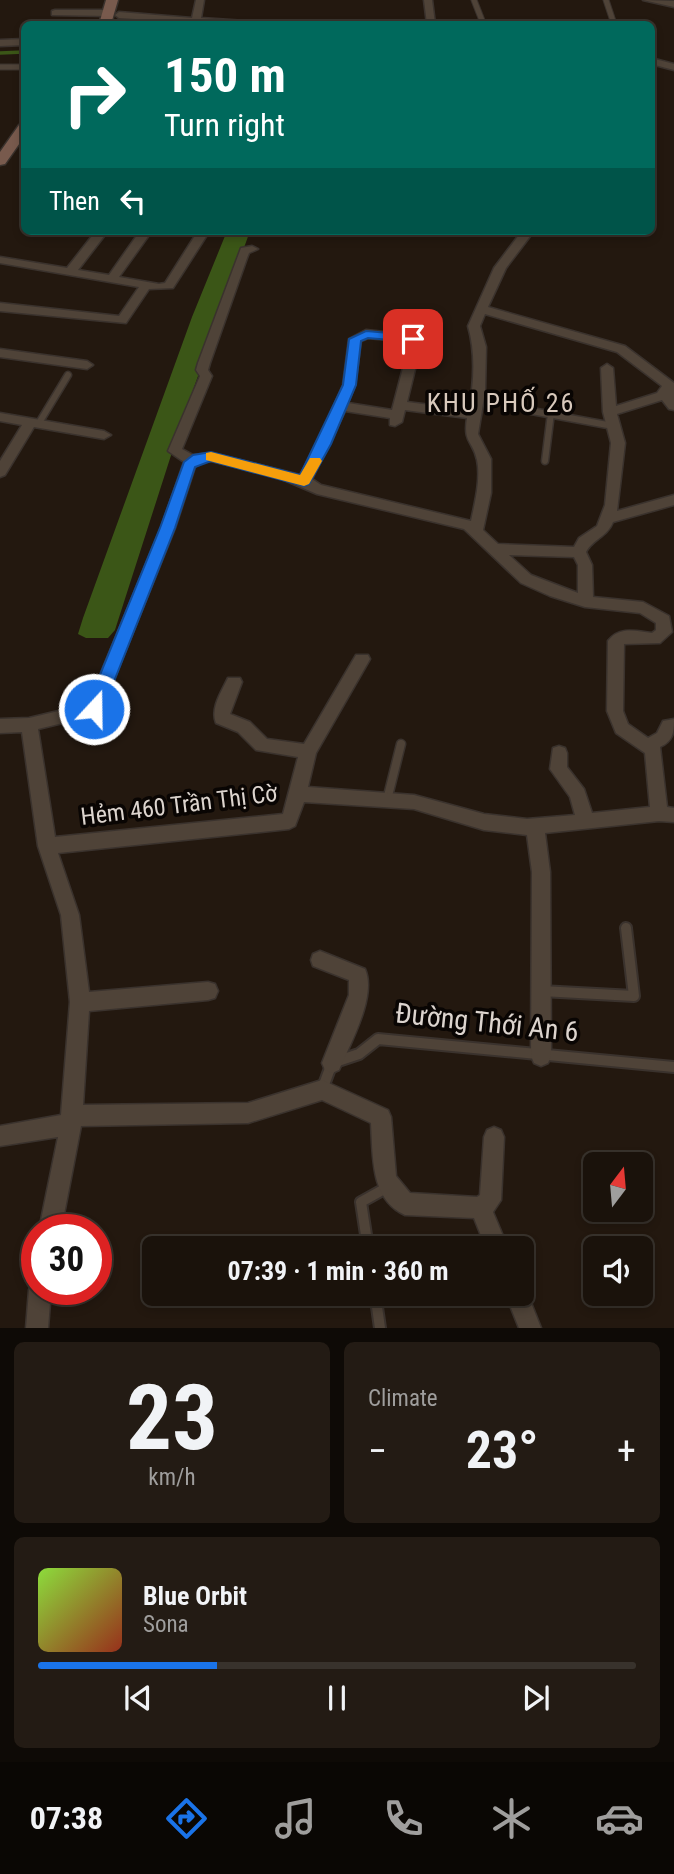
<!DOCTYPE html>
<meta charset="utf-8">
<style>
body{margin:0;font-family:"Roboto Condensed",sans-serif;background:#231b14;color:#f1f3f6;height:100vh;display:flex;flex-direction:column;font-size:26px;white-space:nowrap}
*{box-sizing:border-box;margin:0}
p{font-size:23px;color:#9f9e9d}
.icon{flex:none;width:38px;height:38px;fill:none;stroke:currentColor;stroke-width:2;stroke-linecap:round;stroke-linejoin:round}
.map{position:relative;height:1328px;overflow:hidden}
.side{display:flex;flex-direction:column;gap:14px;padding:14px;background:#0e0a06;flex:1}
.side>*{flex:none}
.top-card{position:absolute;left:21px;top:21px;width:634px;height:214px;border-radius:10px;box-shadow:0 4px 10px #0003,0 0 0 2px #38322c;background:#00695c;color:#fff;overflow:hidden}
.needle{width:46px;rotate:16deg}
.controls{position:absolute;left:583px;top:1152px;display:grid;gap:14px}
.controls a{display:grid;place-items:center;width:70px;height:70px;border-radius:10px;background:#1a120b;box-shadow:0 4px 10px #0003,0 0 0 2px #38322c;font-size:35px}
.speed{position:absolute;left:21px;top:1214px;display:flex;gap:14px;font-size:35px;font-weight:700;text-align:center}
.speed>*{display:grid;place-content:center;width:91px;height:91px;border-radius:50%;background:#1a120b;box-shadow:0 4px 10px #0003,0 0 0 2px #38322c;line-height:1}
.speed .limit{border:10px solid #d22;background:#fff;color:#111}
.pin{position:absolute;display:grid;place-items:center;width:60px;height:60px;color:#fff;margin:-30px;border-radius:14px;box-shadow:0 4px 10px #0006}
.me{position:absolute;width:77px;margin:-38px;rotate:21deg;stroke-linejoin:round;filter:drop-shadow(0 0 5px #0008)}
.turn{display:flex;align-items:center;gap:24px;height:147px;padding:0 28px;font-size:32px}
.turn .icon{width:91px;height:91px;stroke-width:2.5}
.turn b{display:block;font-size:49px;line-height:60px}
.then{display:flex;align-items:center;height:66px;padding:0 28px;background:#0003;gap:14px;font-size:26px}
.big{font-size:52px;font-weight:700;line-height:1.1}
.side .tile{flex:1;display:flex;flex-direction:column;justify-content:center;gap:10px;min-width:0;padding:0 24px;border-radius:10px;background:#231b14}
.side .dial{align-items:center;gap:0}
.dial b{font-size:91px;line-height:1}
.song{display:flex;align-items:center;gap:21px}
.cover{width:84px;height:84px;border-radius:10px;background:linear-gradient(135deg,hsl(90 70% 55%),hsl(10 70% 35%))}
.played{height:7px;border-radius:4px;background:linear-gradient(90deg,#1a73e8 30%,#38322c 30%)}
.keys{display:flex;justify-content:space-around;direction:ltr}
.heat{display:flex;justify-content:space-between;align-items:center;font-size:38px;direction:ltr}
.side .tiles{flex:1;display:grid;gap:14px;grid-template-columns:1fr 1fr}
.tile:last-child{grid-column:span 2}
.trip{position:absolute;left:142px;top:1236px;width:392px;height:70px;border-radius:10px;background:#1a120b;box-shadow:0 4px 10px #0003,0 0 0 2px #38322c;font-weight:700;line-height:70px;text-align:center}
.tabs{display:flex;height:112px;justify-content:space-around;align-items:center;background:#0a0704;color:#9f9e9d}
.tabs .icon{width:49px;height:49px}
.tabs .current{color:#1a73e8}
.tabs b{font-size:32px;color:#f1f3f6}
.map>svg:first-child{display:block}
.water{fill:#3b5617}
.lines{fill:none;stroke-linecap:round;stroke-linejoin:round}
.stream{stroke:#3b5617;stroke-width:3.5}
.lane-far3-casing{stroke:#3a322d;stroke-width:7}
.lane-far2-casing{stroke:#3a322d;stroke-width:9}
.lane-far1-casing{stroke:#3a322d;stroke-width:11}
.lane-casing{stroke:#3a322d;stroke-width:14}
.street-casing{stroke:#3a322d;stroke-width:3}
.secondary-casing{stroke:#3a322d;stroke-width:3}
.lane-far3{stroke:#4f4338;stroke-width:5}
.lane-far2{stroke:#4f4338;stroke-width:6}
.lane-far1{stroke:#4f4338;stroke-width:8}
.lane{stroke:#4f4338;stroke-width:10}
.street{fill:#4f4338;fill-rule:evenodd}
.secondary{fill:#785a4d;fill-rule:evenodd}
.route{fill:#1a73e8;stroke:#114b97;stroke-width:2}
.slow{fill:#f59e0b}
.labels{text-anchor:middle;stroke-width:7;stroke-linejoin:round;paint-order:stroke}
.street-label{font-size:24px;fill:#dcd4ce;stroke:#090503}
.neighbourhood-label{font-size:26px;letter-spacing:2px;fill:#d8c9bc;stroke:#090503}
.near-street-label{font-size:28px;fill:#dcd4ce;stroke:#090503}
</style>
<div class="map">
<svg width="674" height="1328" viewBox="0 0 674 1328">
<rect width="100%" height="100%" fill="#23180f"/>
<path class="water" d="M227 231H250L183 418 115 630 108 638H86L78 634 83 618 192 317Z"/>
<g class="lines">
<path class="stream" d="M0 53 24 52"/>
<defs>
<path id="lane-far3" d="M474 0 483 23
M606 0 614 24
M0 67H24"/>
<path id="lane-far2" d="M526 410 613 426
M39 423 68 375
M545 461 551 413"/>
<path id="lane-far1" d="M387 800 401 744"/>
<path id="lane" d="M541 991 634 996 626 928
M322 1090 332 1063 359 1054 378 1039 674 1067
M368 1248 361 1202 388 1187
M375 1293 380 1328"/>
<path id="street" d="M196 0H204L201 18 245 21 249 24H215L119 18 115 15 119 12 192 18Z
M424 0H432L435 24H427Z
M643 0 674 1V7Z
M55 10H109L113 13 109 16 52 15V11Z
M24 39V45L0 46V40Z
M651 58 674 64V70L651 64Z
M96 231H108L78 270 109 275 140 231H152L119 277 159 284 165 283 198 231 209 232 173 288 149 289 126 323 0 311V303L119 316 139 287 0 263V257L67 268Z
M522 231H534L506 268 488 307 625 346 674 383V410L669 409 662 400 617 414 625 443 617 511 674 495V505L613 522C607 537 593 539 586 552L592 565 593 597 643 602 669 616 672 632 660 643 624 644 623 711 628 724 648 738 657 733 663 721 674 719C674 733 673 741 660 747L667 807 674 808V822L659 821 545 833 550 872 551 1056 548 1063 541 1066 534 1063 531 1056 532 872 527 835 484 830 414 809 304 802 295 826 289 829 58 853 79 915 89 992 208 982 215 984 218 991 215 998 208 1000 89 1011 83 1105 248 1103 322 1080 388 1110 391 1117 396 1176 410 1193 477 1197 480 1195 484 1137 487 1130 494 1127 501 1130 504 1137 501 1200 493 1212 508 1248H486L474 1218 405 1215C370 1200 373 1155 371 1123L322 1100 248 1123 81 1126 61 1230H39L58 1137 0 1146V1126L61 1115 70 1002 61 915 38 846 22 732 0 733V719L29 718 88 704 161 528 184 462 168 451 200 376 196 370 198 363 241 248 252 246 258 249 249 253 247 258 210 363 208 370 212 376 182 449 193 455 211 453 300 475 317 444 343 385 349 339 366 330 413 335 419 339 420 349 407 402 469 410C474 382 476 354 468 326L494 268ZM485 314 617 352 662 386 657 393 616 406 613 368 607 364 601 368 603 412 611 443 605 505 597 526 579 538 574 547 498 544 483 530 491 493V459L478 434 485 391 486 347 480 326ZM368 338 407 342 408 349 392 410 348 403 355 385 361 341ZM405 410 467 418C463 444 473 440 477 460 481 479 475 502 471 521L321 485 312 479 345 411 390 418V425L395 426 402 422ZM211 461 277 477 317 494 464 529 521 583 550 596 585 607 640 613 656 623V630L652 633C636 631 619 626 608 641L607 711 616 733 645 753 650 807 592 813 584 789 567 767V753L565 748 559 746 553 748 550 769 570 797 575 815 527 819 484 814 414 795 308 787 316 753 370 659 368 655H356L304 744 267 739 250 722 230 714 242 682 240 678H228C222 691 210 708 216 723L238 732 256 750 298 757 283 814 55 837 38 729 100 714 175 528 195 467 201 462ZM509 555 574 557 578 565V593L531 575Z
M0 349 87 361 93 365 87 369 0 357Z
M0 413 104 431 111 435 104 439 34 427 5 475 0 477V461L22 425 0 421Z
M320 951 365 969C377 996 350 1044 339 1070L332 1073 325 1070 322 1063 349 995V980L313 966 311 960 313 954Z
M37 1280V1290H51L48 1328H26L29 1290 32 1282Z
M522 1284 524 1285 541 1328H519L505 1293H522Z"/>
<path id="secondary" d="M106 0H118L111 24H99Z
M24 124V137L5 164 0 165V152L19 125Z"/>
</defs>
<use href="#lane-far3" class="lane-far3-casing"/>
<use href="#lane-far2" class="lane-far2-casing"/>
<use href="#lane-far1" class="lane-far1-casing"/>
<use href="#lane" class="lane-casing"/>
<use href="#street" class="street-casing"/>
<use href="#secondary" class="secondary-casing"/>
<use href="#lane-far3" class="lane-far3"/>
<use href="#lane-far2" class="lane-far2"/>
<use href="#lane-far1" class="lane-far1"/>
<use href="#lane" class="lane"/>
<use href="#street" class="street"/>
<use href="#secondary" class="secondary"/>
</g>
<path class="route" d="M366 331 413 335 419 339 413 342 368 338 361 341 356 385 331 444 309 484 304 486 211 461 195 467 175 528 103 709 100 713H89L86 709 160 528 184 462 193 455 211 452 300 475 343 385 349 339Z"/>
<path class="slow" d="M211 452 300 475 310 458H320L322 461 309 484 304 486 206 460V453Z"/>
<g class="labels">
<g class="street-label">
<text transform="translate(179 805) rotate(-7)" y="8">Hẻm 460 Trần Thị Cờ</text>
</g>
<g class="neighbourhood-label">
<text x="501" y="412">KHU PHỐ 26</text>
</g>
<g class="near-street-label">
<text transform="translate(487 1022) rotate(6)" y="10">Đường Thới An 6</text>
</g>
</g>
</svg>
<div class="controls">
<a><svg class="needle" viewBox="-14 -14 28 28"><path d="M0-13l5 13h-10z" fill="#e53935"/><path d="M0 13l5-13h-10z" fill="#9f9e9d"/></svg></a>
<a><svg class="icon" aria-label="sound" viewBox="0 0 24 24"><path d="M4 9h4l5-4v14l-5-4H4zM17 9q2 3 0 6"/></svg></a>
</div>
<div class="speed"><div class="limit">30</div></div>
<div class="pin" style="left:413px;top:339px;background:#d93025"><svg class="icon" aria-label="arrive" viewBox="0 0 24 24"><path d="M6 21V4h12l-3 4 3 4H6"/></svg></div>
<svg class="me" style="left:94px;top:709px" viewBox="-20 -20 40 40"><circle r="17" fill="#1a73e8" stroke="#fff" stroke-width="3"/><path d="M0-11L8 9 0 5-8 9z" fill="#fff"/></svg>
<div class="trip">07:39 · 1 min · 360 m</div>
<div class="top-card">
<div class="turn"><svg class="icon" aria-label="right" viewBox="0 0 24 24"><path d="M7 20v-9h11M14 6l5 5-5 5"/></svg><div><b>150 m</b>Turn right</div></div>
<div class="then">Then<svg class="icon" aria-label="left" viewBox="0 0 24 24"><path d="M17 20v-9H6M10 6l-5 5 5 5"/></svg></div>
</div>
</div>
<section class="side">
<div class="tiles">
<div class="tile dial"><b>23</b><p>km/h</p></div>
<div class="tile"><p>Climate</p>
<div class="heat"><a>−</a><b class="big">23°</b><a>+</a></div>
</div>
<div class="tile">
<div class="song"><i class="cover"></i><div><b>Blue Orbit</b><p>Sona</p></div></div>
<div class="played"></div>
<div class="keys"><svg class="icon" aria-label="previous" viewBox="0 0 24 24"><path d="M18 5L8 12l10 7zM5 5v14"/></svg><svg class="icon" aria-label="pause" viewBox="0 0 24 24"><path d="M8 5v14M16 5v14"/></svg><svg class="icon" aria-label="next" viewBox="0 0 24 24"><path d="M6 5l10 7-10 7zM19 5v14"/></svg></div>
</div>
</div>
</section>
<nav class="tabs">
<b>07:38</b>
<svg class="icon current" aria-label="directions" viewBox="0 0 24 24"><path d="M12 3l9 9-9 9-9-9zM9 14v-3h6M13 9l2 2-2 2"/></svg>
<svg class="icon" aria-label="music" viewBox="0 0 24 24"><path d="M9 18V5l10-2v13"/><circle cx="6" cy="18" r="3"/><circle cx="16" cy="16" r="3"/></svg>
<svg class="icon" aria-label="phone" viewBox="0 0 24 24"><path d="M5 4h4l2 5-3 2q2 4 5 5l2-3 5 2v4C11 20 4 13 5 4z"/></svg>
<svg class="icon" aria-label="climate" viewBox="0 0 24 24"><path d="M12 3v18M4 7l16 10M4 17L20 7"/></svg>
<svg class="icon" aria-label="car" viewBox="0 0 24 24"><path d="M5 17H2v-5l4-1 3-4h7l3 4 3 1v5h-3M9 17h6M6 11h13"/><circle cx="7" cy="17" r="2"/><circle cx="17" cy="17" r="2"/></svg>
</nav>
